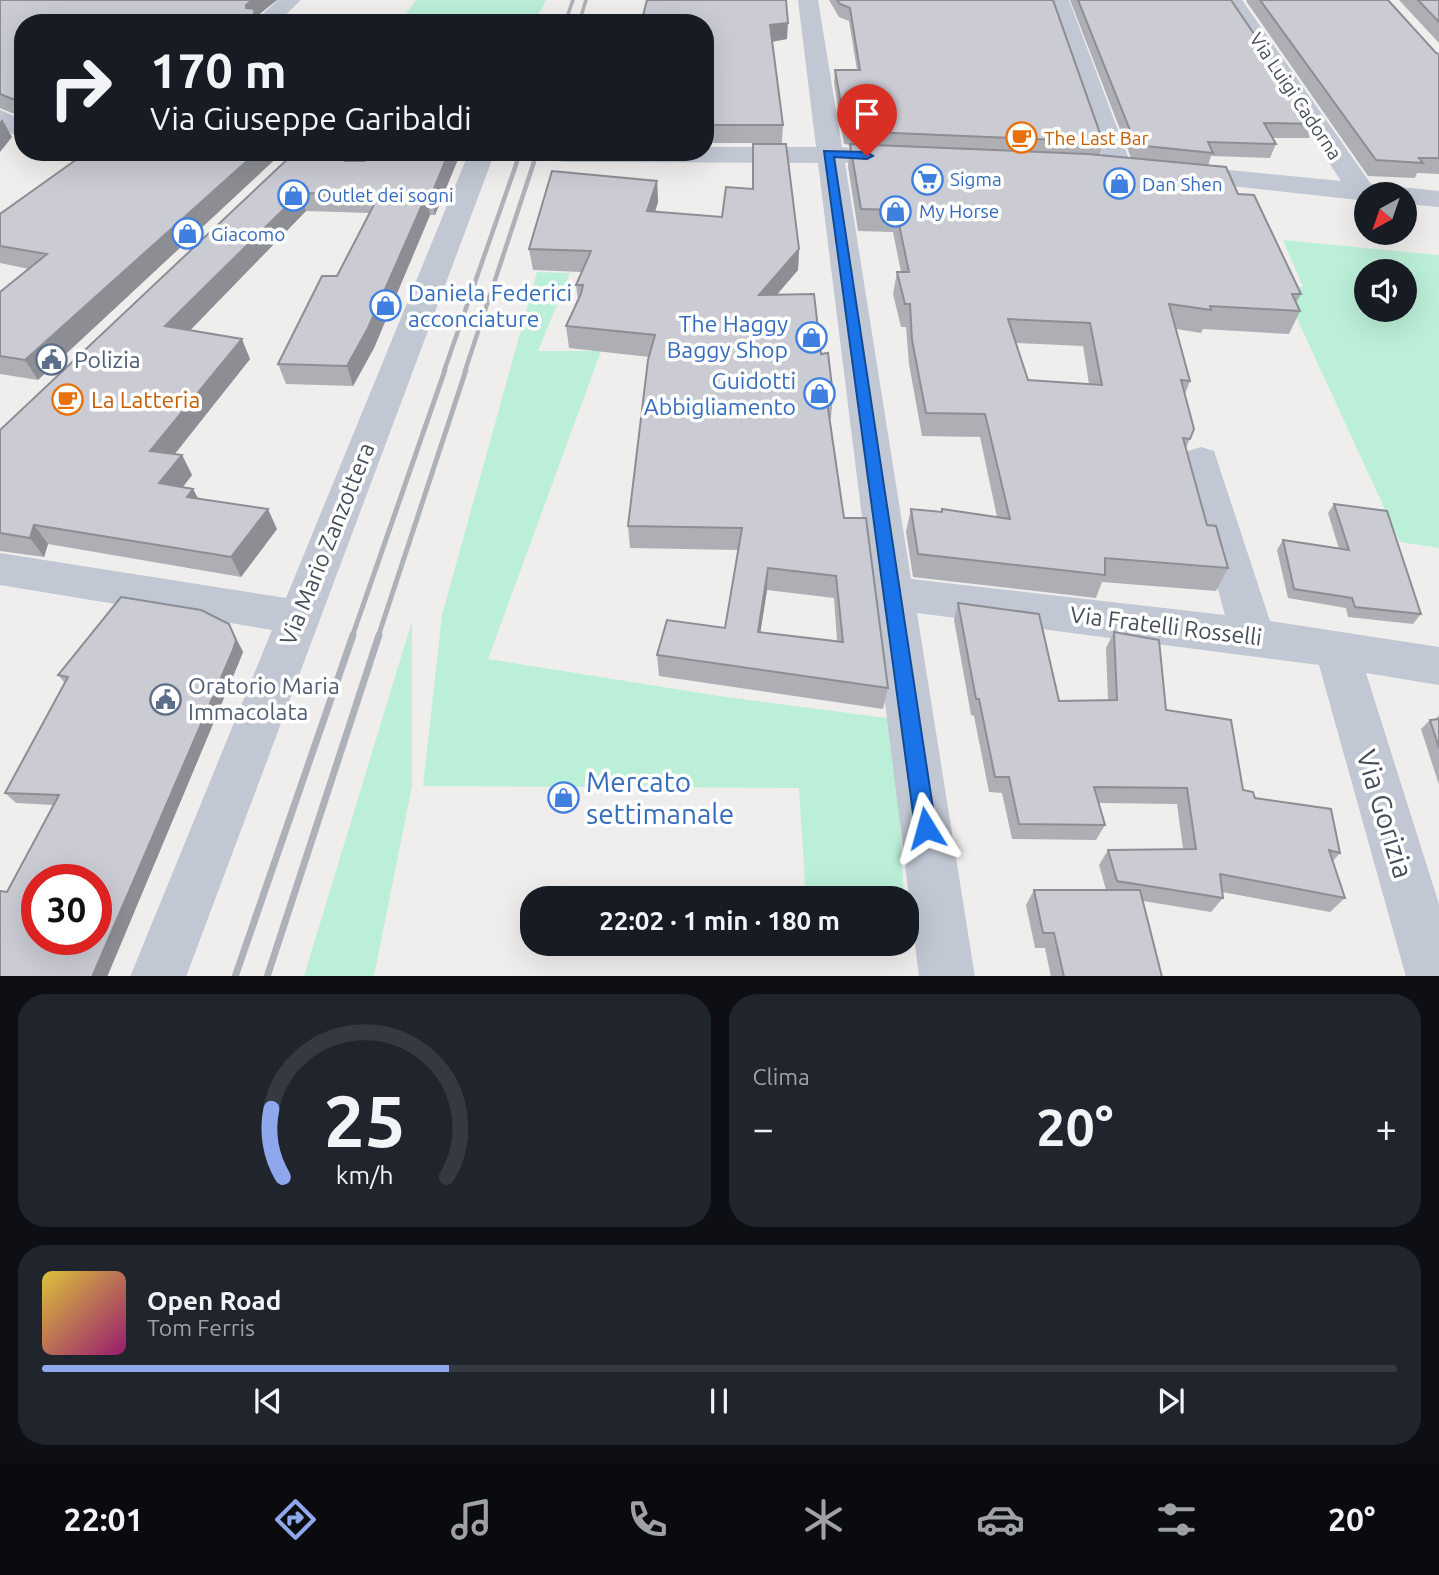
<!DOCTYPE html>
<html lang="it">
<meta charset="utf-8">
<style>
body{margin:0;font-family:Ubuntu,sans-serif;background:#20242c;color:#f1f3f6;height:100vh;display:flex;flex-direction:column;font-size:26px;white-space:nowrap}
*{box-sizing:border-box;margin:0}
p{font-size:23px;color:#9ea1a6}
.icon{flex:none;width:38px;height:38px;fill:none;stroke:currentColor;stroke-width:2;stroke-linecap:round;stroke-linejoin:round}
.map{position:relative;height:976px;overflow:hidden}
.drawer{display:flex;flex-direction:column;gap:18px;padding:18px;background:#0d0f14;flex:1}
.drawer>*{flex:none}
.guide{position:absolute;left:14px;top:14px;width:700px;height:147px;border-radius:28px;box-shadow:0 7px 28px #0002;background:#171b24;color:#f1f3f6;overflow:hidden}
.needle{width:46px;rotate:220deg}
.tools{position:absolute;left:1354px;top:182px;display:grid;gap:14px}
.tools a{display:grid;place-items:center;width:63px;height:63px;border-radius:50%;background:#171b24;box-shadow:0 7px 28px #0002;font-size:35px}
.speed{position:absolute;left:21px;top:864px;display:flex;gap:14px;font-size:35px;font-weight:700;text-align:center}
.speed>*{display:grid;place-content:center;width:91px;height:91px;border-radius:50%;background:#171b24;box-shadow:0 7px 28px #0002;line-height:1}
.speed .limit{border:10px solid #d22;background:#fff;color:#111}
.pin{position:absolute;display:grid;place-items:center;width:60px;height:60px;color:#fff;margin:-72px -30px;border-radius:50% 50% 50% 0;rotate:-45deg;box-shadow:0 0 7px #0007}
.pin .icon{rotate:45deg}
.me{position:absolute;width:77px;margin:-38px;rotate:352deg;stroke-linejoin:round;filter:drop-shadow(0 0 5px #0008)}
.turn{display:flex;align-items:center;gap:24px;height:147px;padding:0 21px;font-size:32px}
.turn .icon{width:91px;height:91px;stroke-width:2.5}
.turn b{display:block;font-size:49px;line-height:60px}
.big{font-size:52px;font-weight:700;line-height:1.1}
.drawer .widget{flex:1;display:flex;flex-direction:column;justify-content:center;gap:10px;min-width:0;padding:0 24px;border-radius:28px;background:#20242c}
.drawer .dial{align-items:center;gap:0}
.dial svg{height:182px;overflow:visible;fill:none;stroke:#363941;stroke-width:7;stroke-linecap:round;text-anchor:middle}
.dial text{fill:#f1f3f6;stroke:none}
.song{display:flex;align-items:center;gap:21px}
.cover{width:84px;height:84px;border-radius:10px;background:linear-gradient(135deg,hsl(50 70% 55%),hsl(320 70% 35%))}
.played{height:7px;border-radius:4px;background:linear-gradient(90deg,#8fa7ec 30%,#363941 30%)}
.keys{display:flex;justify-content:space-around;direction:ltr}
.heat{display:flex;justify-content:space-between;align-items:center;font-size:38px;direction:ltr}
.drawer .tiles{flex:1;display:grid;gap:18px;grid-template-columns:1fr 1fr}
.widget:last-child{grid-column:span 2}
.trip{position:absolute;left:520px;top:886px;width:399px;height:70px;border-radius:28px;background:#171b24;box-shadow:0 7px 28px #0002;font-weight:700;line-height:70px;text-align:center}
.tab-bar{display:flex;height:112px;justify-content:space-around;align-items:center;background:#090b0e;color:#9ea1a6}
.tab-bar .icon{width:49px;height:49px}
.tab-bar .current{color:#8fa7ec}
.tab-bar b{font-size:32px;color:#f1f3f6}
.map>svg:first-child{display:block}
.green{fill:#bbefd8;fill-rule:evenodd}
.lines{fill:none;stroke-linecap:round;stroke-linejoin:round}
.minor{fill:#c1c7d3;fill-rule:evenodd}
.rail-far3{stroke:#afb1b8;stroke-width:3.5}
.rail-far2{stroke:#afb1b8;stroke-width:4.5}
.rail-far1{stroke:#afb1b8;stroke-width:5}
.rail{stroke:#afb1b8;stroke-width:7}
.wall{fill:#aeafb5;fill-rule:evenodd}
.shaded-wall{fill:#8d8e94}
.building{fill:#cacbd3;stroke:#8d8e94;stroke-width:2;fill-rule:evenodd}
.route{fill:#1a73e8;stroke:#114b97;stroke-width:2}
.labels{text-anchor:middle;stroke-width:7;stroke-linejoin:round;paint-order:stroke}
.far-street-label{font-size:19px;fill:#464d5b;stroke:#fff}
.far-food-label{font-size:19px;fill:#c56008;stroke:#fff;text-anchor:start}
.far-shop-label{font-size:19px;fill:#366cbe;stroke:#fff;text-anchor:start}
.shop-label{font-size:23px;fill:#366cbe;stroke:#fff;text-anchor:end}
.service-label{font-size:23px;fill:#4e5e75;stroke:#fff;text-anchor:start}
.food-label{font-size:23px;fill:#c56008;stroke:#fff;text-anchor:start}
.street-label{font-size:23px;fill:#464d5b;stroke:#fff}
.near-shop-label{font-size:28px;fill:#366cbe;stroke:#fff;text-anchor:start}
.near-street-label{font-size:28px;fill:#464d5b;stroke:#fff}
</style>
<div class="map">
<svg width="1439" height="977" viewBox="0 0 1439 977">
<rect width="100%" height="100%" fill="#f0eeed"/>
<path class="green" d="M416 0H546L534 23H399Z
M1283 240 1439 255V548L1400 542 1282 286 1303 287ZM1367 271H1405V310H1367Z
M537 272 570 273 538 351H601L488 659 719 696 894 719 904 898H806L799 788 423 786 442 615Z
M412 621V786L374 976H304Z"/>
<g class="lines">
<path class="minor" d="M278 0H301L277 23H253Z
M798 0H818L842 147 861 149 865 155 861 161 845 163 911 579 1225 615 1182 460 1188 451 1201 447 1214 451 1270 621 1439 647V685L1366 673 1439 904V977H1406L1319 665 917 613 975 977H919L818 163 563 162 554 160 550 154 705 152V147H816Z
M1049 0H1069L1132 167 1129 173H1109L1106 167Z
M1221 0H1242L1371 184C1394 187 1414 188 1439 191V207L1405 204V194H1367V201L1167 179 1163 173 1167 167 1177 165 1341 181Z
M0 110 23 120V139L0 128Z
M469 152H495L186 977H130L272 630 0 585V553L286 598Z"/>
<path class="rail-far3" d="M565 23 573 0
M579 23 586 0
M516 163 520 152
M533 163 537 152"/>
<path class="rail-far2" d="M444 371 517 162
M465 371 534 162"/>
<path class="rail-far1" d="M352 637 445 370
M378 637 466 370"/>
<path class="rail" d="M235 977 353 635
M267 977 379 635"/>
</g>
<path class="wall" d="M0 0H277L257 16 23 23V119L22 117 0 108Z
M829 0H1053L1103 142 1100 155 1131 158 1070 0H1231L1315 124 1309 138H1272L1276 144 1270 158 1211 156 1208 166 1238 194 1301 294 1296 303 1300 311 1289 334 1203 329 1201 333 1176 329 1190 381 1185 394 1194 429 1186 448 1207 525 1228 568 1216 591 1102 582 1096 598 913 577 906 532 911 509 997 517 980 437 922 436 909 364 906 327H901L893 294 897 272H901L893 232 858 231 848 166 850 145 844 144 834 83 835 70H857L849 21 839 17ZM1016 343 1083 346 1089 384 1028 380Z
M1247 0H1388L1436 53 1439 54V174L1417 173 1415 178 1368 176 1246 1Z
M1399 0H1439V43Z
M705 23 787 39 772 42 783 125 782 143H705Z
M87 152 38 380 0 374V292L29 269 0 263V214Z
M295 152H358L352 161H365L461 152 435 215H430L374 348 353 386 286 384 278 364 337 276 369 213 306 211 190 330 250 359 175 454 182 455 192 475 183 487 199 499 277 529 241 577 48 544 44 557 0 551V430Z
M657 181 658 202 655 212 799 249 798 270 777 294 821 354 833 395 831 418H830L844 518 888 688 883 709 659 676 657 655 725 628 738 550 630 548 628 526 649 357 569 348 566 326 578 300 576 285 582 272 533 270 529 249ZM767 590 834 598 837 641 760 632Z
M1334 504 1421 614 1413 624 1348 617 1346 608 1288 598 1277 550 1283 540 1339 549 1328 513Z
M958 603 1059 701 1108 700 1106 648 1114 632 1166 710 1243 790 1340 853 1333 861 1345 898 1330 912 1222 892 1223 898 1211 912 1143 901 1162 977H1051L1045 948H1035L1026 905 1034 890H1106L1099 865 1108 850 1183 849 1177 804 1099 803 1105 825 1096 840 1012 839 1002 793 989 792 974 716 971 715 954 620Z
M229 624 243 652 239 662 107 977H0L53 805 16 803 5 793 65 683 58 675Z
M1439 715V785L1421 729 1430 720 1436 719Z"/>
<path class="shaded-wall" d="M252 0H277L257 16 259 23H250L246 8V5Z
M788 23 787 39 769 42 770 25Z
M2 119 12 137 0 152V122Z
M257 152H283L38 380 25 360Z
M340 152H358L344 172 339 154Z
M449 152H461L435 215 431 196Z
M657 181 658 202 648 233 647 211Z
M300 193 306 211 175 346 165 326Z
M426 196 430 215 374 348 353 386 347 366Z
M799 249 798 270 758 317 759 295Z
M242 339 250 359 161 471 150 451Z
M182 455 192 475 170 503 159 483Z
M193 489 204 509 187 497Z
M268 509 277 529 241 577 231 557Z
M34 525 48 544 44 557 30 538Z
M768 568 767 590 757 654 758 632Z
M229 624 243 652 239 662 107 977H92Z"/>
<path class="building" d="M0 0H252L246 5V8L255 9 251 23H23V107H17L15 100 0 94Z
M647 0H786L788 23 770 25 783 125H705V23H641Z
M837 0H1053L1103 142 846 131 835 70H860L850 8 840 4Z
M1078 0H1231L1315 124 1264 123 1276 144 1208 142 1213 153 1136 145Z
M1260 0H1388L1436 53 1439 54V158H1419L1423 163 1376 160Z
M1418 0H1439V22Z
M753 144H786L799 249 759 295 814 294 821 354 828 353 833 395H826L844 518H866L888 688 657 655 667 620 725 628 742 528 628 526 648 360 655 335 566 326 581 294 583 285H576L591 251 529 249 552 171 657 181 647 211 722 217 726 187 753 189ZM768 568 836 576 843 642 758 632Z
M850 144 1088 154 1226 167 1238 194 1254 195 1301 294H1292L1300 311 1210 306 1211 310 1169 304 1190 381 1181 380 1194 429 1190 439 1183 438 1207 525 1216 526 1228 568 1105 558V575L918 554 911 509 942 512V509L1010 519 985 414 926 413 912 340 910 304H905L897 272H909L896 210 861 209ZM1008 319 1090 323 1102 385 1028 380Z
M87 152H257L25 360 0 356V292L47 254 0 246V214Z
M295 152H340L339 154 345 161H365L371 152H449L431 196H426L368 328 347 366 278 364 322 276H337L379 195 300 193 165 326 242 339 150 451 182 455 159 483 193 489 187 497 268 509 231 557 34 525 30 538 0 533V430Z
M1334 504 1387 511 1421 614 1355 607 1352 598 1294 589 1283 540 1349 550Z
M121 597 201 610 229 624 236 640 233 650 92 977H0V891L7 892 59 795 5 793 68 677 58 675ZM37 880H96V940H37Z
M958 603 1039 614 1059 701 1117 700 1114 632 1159 640 1166 710 1231 720 1243 790 1253 792 1255 798 1331 809 1340 853 1329 850 1345 898 1220 874 1223 898 1117 881 1108 850 1196 849 1187 788 1094 787 1105 825 1019 824 1009 777H995L979 699H976Z
M1439 719V748L1430 720Z
M1034 890H1140L1162 977H1064L1054 933H1043Z"/>
<path class="route" d="M824 151 867 152 873 156 867 159 834 157 936 828 933 835 926 838 918 835 915 828Z"/>
<defs>
<symbol id="cafe-ring" viewBox="-11 -11 22 22"><circle r="9.5" fill="#fff" stroke="#e8710a" stroke-width="1.5"/><path d="M-5.5-4.5H6V0H3Q3 3.5 0 3.5H-2.5Q-5.5 3.5-5.5 0ZM3-3.2v2h1.7v-2ZM-6 4.5H4V6H-6Z" fill="#e8710a"/></symbol>
<symbol id="supermarket-ring" viewBox="-11 -11 22 22"><circle r="9.5" fill="#fff" stroke="#3f7fe0" stroke-width="1.5"/><path d="M-6-5.5h2.5l.6 2H6L4.5 2H-2.5L-4.4-4H-6ZM-1.5 3.2a1.3 1.3 0 1 0 .1 0ZM3 3.2a1.3 1.3 0 1 0 .1 0Z" fill="#3f7fe0"/></symbol>
<symbol id="shop-ring" viewBox="-11 -11 22 22"><circle r="9.5" fill="#fff" stroke="#3f7fe0" stroke-width="1.5"/><path d="M-5-2.5h2.3a2.7 3.5 0 0 1 5.4 0H5L5.5 6h-11ZM-1.5-2.5h3a1.5 2.3 0 0 0-3 0Z" fill="#3f7fe0"/></symbol>
<symbol id="civic-ring" viewBox="-11 -11 22 22"><circle r="9.5" fill="#fff" stroke="#5c6f8a" stroke-width="1.5"/><path d="M-.6-6.5H3V-4.5H.6V-3L4-1V1h2V6H-6V1h2V-1L-.6-3ZM-1.2 2.5V6h2.4V2.5Z" fill="#5c6f8a"/></symbol>
</defs>
<g fill-rule="evenodd">
<use href="#cafe-ring" x="1004" y="120" width="35" height="35"/>
<use href="#supermarket-ring" x="910" y="162" width="35" height="35"/>
<use href="#shop-ring" x="1102" y="166" width="35" height="35"/>
<use href="#shop-ring" x="276" y="178" width="35" height="35"/>
<use href="#shop-ring" x="878" y="194" width="35" height="35"/>
<use href="#shop-ring" x="170" y="216" width="35" height="35"/>
<use href="#shop-ring" x="368" y="288" width="35" height="35"/>
<use href="#shop-ring" x="794" y="320" width="35" height="35"/>
<use href="#civic-ring" x="34" y="342" width="35" height="35"/>
<use href="#shop-ring" x="802" y="376" width="35" height="35"/>
<use href="#cafe-ring" x="50" y="382" width="35" height="35"/>
<use href="#civic-ring" x="148" y="682" width="35" height="35"/>
<use href="#shop-ring" x="546" y="780" width="35" height="35"/>
</g>
<g class="labels">
<g class="far-street-label">
<text transform="translate(1296 96) rotate(56)" y="7">Via Luigi Cadorna</text>
</g>
<g class="far-food-label">
<text x="1044" y="145">The Last Bar</text>
</g>
<g class="far-shop-label">
<text x="950" y="186">Sigma</text>
<text x="1142" y="191">Dan Shen</text>
<text x="317" y="202">Outlet dei sogni</text>
<text x="919" y="218">My Horse</text>
<text x="211" y="241">Giacomo</text>
</g>
<g class="shop-label">
<text x="408" y="301" text-anchor="start">Daniela Federici<tspan x="408" dy="26">acconciature</tspan></text>
<text x="788" y="332">The Haggy<tspan x="788" dy="26">Baggy Shop</tspan></text>
<text x="796" y="389">Guidotti<tspan x="796" dy="26">Abbigliamento</tspan></text>
</g>
<g class="service-label">
<text x="74" y="368">Polizia</text>
<text x="188" y="694">Oratorio Maria<tspan x="188" dy="26">Immacolata</tspan></text>
</g>
<g class="food-label">
<text x="91" y="408">La Latteria</text>
</g>
<g class="street-label">
<text transform="translate(327 544) rotate(-68)" y="8">Via Mario Zanzottera</text>
<text transform="translate(1166 626) rotate(7)" y="8">Via Fratelli Rosselli</text>
</g>
<g class="near-shop-label">
<text x="586" y="792">Mercato<tspan x="586" dy="32">settimanale</tspan></text>
</g>
<g class="near-street-label">
<text transform="translate(1385 814) rotate(73)" y="10">Via Gorizia</text>
</g>
</g>
</svg>
<div class="tools">
<a><svg class="needle" viewBox="-14 -14 28 28"><path d="M0-13l5 13h-10z" fill="#e53935"/><path d="M0 13l5-13h-10z" fill="#9ea1a6"/></svg></a>
<a><svg class="icon" aria-label="sound" viewBox="0 0 24 24"><path d="M4 9h4l5-4v14l-5-4H4zM17 9q2 3 0 6"/></svg></a>
</div>
<div class="speed"><div class="limit">30</div></div>
<div class="pin" style="left:867px;top:156px;background:#d93025"><svg class="icon" aria-label="arrive" viewBox="0 0 24 24"><path d="M6 21V4h12l-3 4 3 4H6"/></svg></div>
<svg class="me" style="left:926px;top:828px" viewBox="-20 -20 40 40"><path d="M0-17L14 15 0 8-14 15z" fill="#1a73e8" stroke="#fff" stroke-width="4"/></svg>
<div class="trip">22:02 · 1 min · 180 m</div>
<div class="guide">
<div class="turn"><svg class="icon" aria-label="right" viewBox="0 0 24 24"><path d="M7 20v-9h11M14 6l5 5-5 5"/></svg><div><b>170 m</b>Via Giuseppe Garibaldi</div></div>
</div>
</div>
<section class="drawer">
<div class="tiles">
<div class="widget dial"><svg viewBox="0 0 100 80">
<path d="M14 69A42 42 0 1 1 86 69"/>
<path d="M14 69A42 42 0 0 1 9 39" stroke="#8fa7ec"/>
<text x="50" y="56" font-size="32" font-weight="700">25</text>
<text x="50" y="72" font-size="11">km/h</text>
</svg></div>
<div class="widget"><p>Clima</p>
<div class="heat"><a>−</a><b class="big">20°</b><a>+</a></div>
</div>
<div class="widget">
<div class="song"><i class="cover"></i><div><b>Open Road</b><p>Tom Ferris</p></div></div>
<div class="played"></div>
<div class="keys"><svg class="icon" aria-label="previous" viewBox="0 0 24 24"><path d="M18 5L8 12l10 7zM5 5v14"/></svg><svg class="icon" aria-label="pause" viewBox="0 0 24 24"><path d="M8 5v14M16 5v14"/></svg><svg class="icon" aria-label="next" viewBox="0 0 24 24"><path d="M6 5l10 7-10 7zM19 5v14"/></svg></div>
</div>
</div>
</section>
<nav class="tab-bar">
<b>22:01</b>
<svg class="icon current" aria-label="directions" viewBox="0 0 24 24"><path d="M12 3l9 9-9 9-9-9zM9 14v-3h6M13 9l2 2-2 2"/></svg>
<svg class="icon" aria-label="music" viewBox="0 0 24 24"><path d="M9 18V5l10-2v13"/><circle cx="6" cy="18" r="3"/><circle cx="16" cy="16" r="3"/></svg>
<svg class="icon" aria-label="phone" viewBox="0 0 24 24"><path d="M5 4h4l2 5-3 2q2 4 5 5l2-3 5 2v4C11 20 4 13 5 4z"/></svg>
<svg class="icon" aria-label="climate" viewBox="0 0 24 24"><path d="M12 3v18M4 7l16 10M4 17L20 7"/></svg>
<svg class="icon" aria-label="car" viewBox="0 0 24 24"><path d="M5 17H2v-5l4-1 3-4h7l3 4 3 1v5h-3M9 17h6M6 11h13"/><circle cx="7" cy="17" r="2"/><circle cx="17" cy="17" r="2"/></svg>
<svg class="icon" aria-label="filters" viewBox="0 0 24 24"><path d="M4 7h16M4 17h16"/><circle cx="9" cy="7" r="2"/><circle cx="15" cy="17" r="2"/></svg>
<b>20°</b>
</nav>
